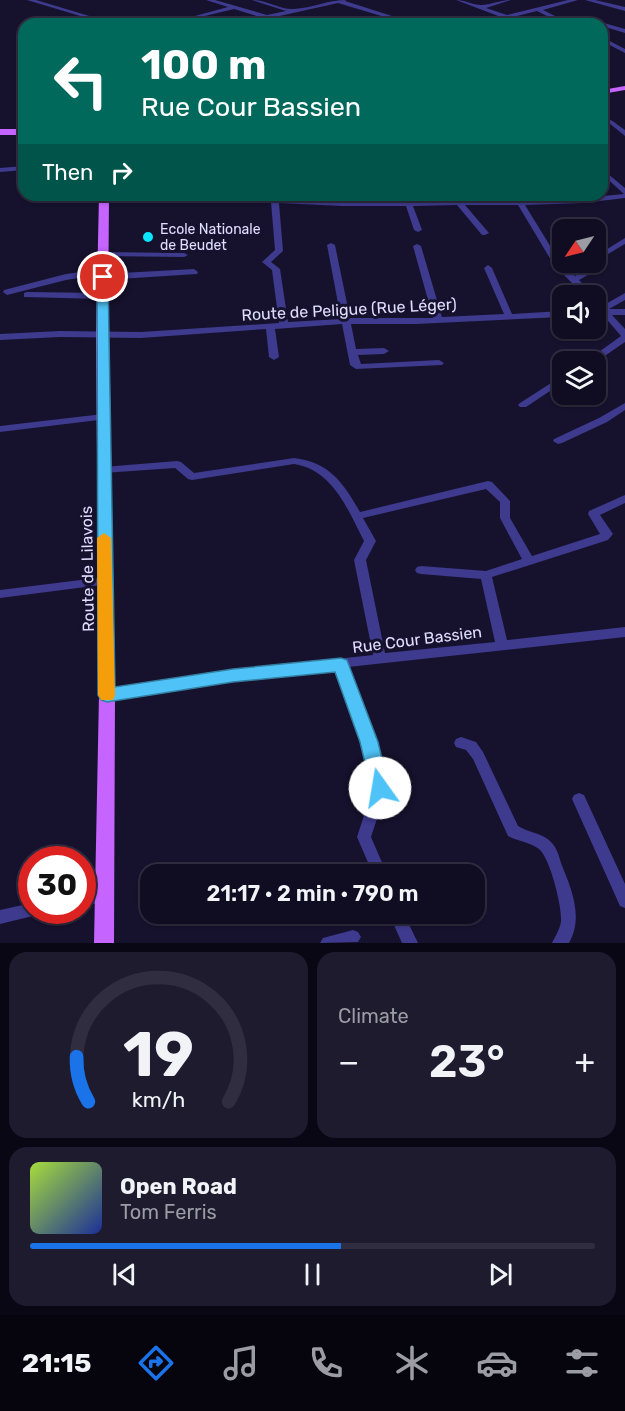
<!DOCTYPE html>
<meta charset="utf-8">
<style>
body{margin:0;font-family:Rubik,sans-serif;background:#1e1b2f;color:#f1f3f6;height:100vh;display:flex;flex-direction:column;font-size:22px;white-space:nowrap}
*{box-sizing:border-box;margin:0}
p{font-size:20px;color:#9c9ca5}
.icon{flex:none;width:33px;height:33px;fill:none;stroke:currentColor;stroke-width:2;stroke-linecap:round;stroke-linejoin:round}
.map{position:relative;height:943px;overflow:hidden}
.drawer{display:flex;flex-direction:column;gap:9px;padding:9px;background:#090713;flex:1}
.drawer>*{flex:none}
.banner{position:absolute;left:18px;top:18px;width:590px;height:183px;border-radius:18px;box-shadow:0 2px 4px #0004,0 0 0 2px #302d40;background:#00695c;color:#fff;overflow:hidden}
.needle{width:39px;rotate:235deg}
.fabs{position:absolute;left:552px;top:219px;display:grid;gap:12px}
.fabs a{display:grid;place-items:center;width:54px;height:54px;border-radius:12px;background:#100d22;box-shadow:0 2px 4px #0004,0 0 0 2px #302d40;font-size:30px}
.speed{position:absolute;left:18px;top:846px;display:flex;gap:12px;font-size:30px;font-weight:700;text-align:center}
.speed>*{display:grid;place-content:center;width:78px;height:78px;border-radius:50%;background:#100d22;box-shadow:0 2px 4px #0004,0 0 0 2px #302d40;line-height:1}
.speed .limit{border:9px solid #d22;background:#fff;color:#111}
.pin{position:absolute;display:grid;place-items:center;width:51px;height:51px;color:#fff;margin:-26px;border:3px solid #fff;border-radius:50%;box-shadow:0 2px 6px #0007}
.me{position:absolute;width:66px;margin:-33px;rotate:347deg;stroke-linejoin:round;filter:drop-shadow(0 0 4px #0008)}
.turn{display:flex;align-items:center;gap:21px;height:126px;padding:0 24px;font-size:27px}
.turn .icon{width:78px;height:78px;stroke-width:2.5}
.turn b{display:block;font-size:42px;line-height:51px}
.then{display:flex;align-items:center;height:57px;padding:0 24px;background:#0003;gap:12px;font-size:22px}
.big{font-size:45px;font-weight:600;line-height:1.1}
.drawer .card{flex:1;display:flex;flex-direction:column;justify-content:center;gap:9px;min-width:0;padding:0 21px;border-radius:18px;background:#1e1b2f}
.drawer .dial{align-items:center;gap:0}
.dial svg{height:156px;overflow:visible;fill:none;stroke:#302d40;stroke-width:7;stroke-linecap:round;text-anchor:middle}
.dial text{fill:#f1f3f6;stroke:none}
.song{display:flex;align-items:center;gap:18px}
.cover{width:72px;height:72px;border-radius:9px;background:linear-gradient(135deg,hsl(80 70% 55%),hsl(230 70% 35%))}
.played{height:6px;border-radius:3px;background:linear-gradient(90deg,#1a73e8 55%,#302d40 55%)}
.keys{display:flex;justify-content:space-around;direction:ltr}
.heat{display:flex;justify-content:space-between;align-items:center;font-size:33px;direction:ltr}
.drawer .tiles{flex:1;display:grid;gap:9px;grid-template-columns:1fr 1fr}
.card:last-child{grid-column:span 2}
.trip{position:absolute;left:140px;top:864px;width:345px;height:60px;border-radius:18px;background:#100d22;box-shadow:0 2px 4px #0004,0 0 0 2px #302d40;font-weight:600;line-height:60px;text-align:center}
.tabs{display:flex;height:96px;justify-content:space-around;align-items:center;background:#06050e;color:#9c9ca5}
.tabs .icon{width:42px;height:42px}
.tabs .current{color:#1a73e8}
.tabs b{font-size:27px;color:#f1f3f6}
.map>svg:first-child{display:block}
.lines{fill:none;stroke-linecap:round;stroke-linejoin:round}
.minor{fill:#3e3a8d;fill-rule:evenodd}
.major{fill:#c664ff;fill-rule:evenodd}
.route{fill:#4fc3f7;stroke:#337fa1;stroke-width:1.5}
.slow{fill:#f59e0b}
.poi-dot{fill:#09e5ff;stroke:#16112d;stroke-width:2}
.labels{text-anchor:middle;stroke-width:6;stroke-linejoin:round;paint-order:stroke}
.far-poi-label{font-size:14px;fill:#e1ddff;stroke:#16112d;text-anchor:start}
.street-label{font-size:16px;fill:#e1ddff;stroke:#16112d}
</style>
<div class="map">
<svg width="625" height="943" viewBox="0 0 625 943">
<rect width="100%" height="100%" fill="#16112d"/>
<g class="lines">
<path class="minor" d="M27 0H36L116 24H107Z
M206 0H215L267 15 286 11 252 0C267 0 280 10 294 9 312 8 328 0 346 0L345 1 417 24H408L338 3 244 24H233L260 17 234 9 184 21V19L228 7Z
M456 0C465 0 473 5 481 5 491 5 500 0 511 0L486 8 507 15 568 0H578L543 10 571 24H563L537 11 513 17 528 24C520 24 515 20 508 19 501 19 491 24 482 24L501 17Z
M585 0H595L625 7V11Z
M431 18 446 23 447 24H438L429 21V19Z
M597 21 625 29V33L602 26V24H588Z
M602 37 625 49V53L602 41Z
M611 120 625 130V136L609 123 608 122Z
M24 166V170L0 172V168Z
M602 169 625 188V198L583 203 525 205 560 262 575 276 586 269 588 262H596V256L625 238V244L596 261 593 272 579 280 594 296H585L554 265 518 205H465L489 233 485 235H482L457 205 413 206 422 230 418 232 414 230 406 206H342L279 203 283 251 271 262 280 269 288 322 341 319 327 245 331 243 335 245 350 318H433L413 246 417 244 421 246 442 317 504 314 484 268 488 265 492 268 512 314 562 311V317L416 324H351L356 349 384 348 389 351 384 354 358 355 361 364 439 360 444 363 442 365 356 369 350 365 342 324 275 329 279 357 274 360 269 357 266 329 141 338 60 337 0 340V334L60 331 141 332 279 323 272 270 262 262 275 250 271 202 228 197 224 195C263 195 301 200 339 201 398 203 456 201 515 201L513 198 517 196 522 201 583 198 624 194 602 174Z
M100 252 184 253 188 255 184 257 103 256H100Z
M102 269 105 270V274L66 280 7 295 3 292 4 290 66 274Z
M194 269 198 272 197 274 103 280 99 277 103 274Z
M27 292 102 293 106 296 102 299 24 297V293Z
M625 293V300L609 309H625V315H612L625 329V342L596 362H585L621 336 603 315H596V309H598L596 306V299H599L604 305Z
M562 376V383L526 407H520L518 405 520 403Z
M625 403V410L607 422 562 443 558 444 553 441 554 439 599 418Z
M103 414 107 415 108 417 107 419 0 432V426Z
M294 458C329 462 343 482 360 512L488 481 492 482 510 501V518L532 556 600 534 588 514 589 511 625 495V503L600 515 613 534 608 540 492 577 507 640 625 627V637L348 667 376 742 387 788 371 837 387 874H373L357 837 373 788 362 742 336 669 233 680 107 700 102 699 101 695 102 691 107 690 233 670 373 655 354 560 364 541C348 510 333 470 294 464L192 480 188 479 175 468 103 473 98 470 103 467 177 461 181 462 194 473ZM486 489 500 502V518L522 559 486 571 421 566 417 567 415 570 417 573 421 574 481 579 495 642 385 653 366 560 376 541 363 518Z
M105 577 109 578 111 581 109 584 0 598V590Z
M461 737 476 742 483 752 518 826C529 833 543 833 551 842 557 848 559 856 561 863 571 888 584 917 569 943H552C556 935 560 929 561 921 562 906 550 858 539 849 530 842 517 841 508 836L473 759 466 750 456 747 454 743 456 739Z
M579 793 584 795 625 884V908L620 906 572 799 574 795Z
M104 888 109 890 111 895 109 900 82 907V893Z
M32 903V910H39L37 915 0 924V910Z
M389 914H404L418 943H402Z
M353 930 358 932 361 937 358 942 320 943 323 938Z"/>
<path class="major" d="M625 86V90L602 94V90Z
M0 129H24V135H0Z
M99 195H109L108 334 115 695 114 943H94L99 695 96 334Z"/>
</g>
<path class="route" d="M103 274 108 277 115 687 233 669 341 658 347 660 378 742 389 788 386 794 380 796 373 794 371 788 360 742 335 672 233 682 107 702 101 700 98 695 97 277Z"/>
<path class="slow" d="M104 533 111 538 115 695 113 700H101L98 695 97 538Z"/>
<circle class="poi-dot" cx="148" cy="237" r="6"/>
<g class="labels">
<g class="far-poi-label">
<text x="160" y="234">Ecole Nationale<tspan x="160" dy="16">de Beudet</tspan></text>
</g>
<g class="street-label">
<text transform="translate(349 309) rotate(-3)" y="6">Route de Peligue (Rue Léger)</text>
<text transform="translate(87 569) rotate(-91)" y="6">Route de Lilavois</text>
<text transform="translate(417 639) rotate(-7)" y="6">Rue Cour Bassien</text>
</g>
</g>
</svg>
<div class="fabs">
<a><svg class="needle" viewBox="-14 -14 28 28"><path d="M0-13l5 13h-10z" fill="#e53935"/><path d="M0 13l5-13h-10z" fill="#9c9ca5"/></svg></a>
<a><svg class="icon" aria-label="sound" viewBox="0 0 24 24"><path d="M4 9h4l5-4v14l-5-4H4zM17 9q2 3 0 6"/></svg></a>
<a><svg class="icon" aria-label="layers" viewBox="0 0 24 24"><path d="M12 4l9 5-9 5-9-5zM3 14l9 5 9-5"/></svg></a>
</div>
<div class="speed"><div class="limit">30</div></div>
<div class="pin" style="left:103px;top:277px;background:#d93025"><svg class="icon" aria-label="arrive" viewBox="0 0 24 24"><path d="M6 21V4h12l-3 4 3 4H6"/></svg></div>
<svg class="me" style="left:380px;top:788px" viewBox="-20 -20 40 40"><circle r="19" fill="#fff"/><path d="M0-13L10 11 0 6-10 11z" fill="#4fc3f7"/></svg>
<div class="trip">21:17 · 2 min · 790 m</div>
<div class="banner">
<div class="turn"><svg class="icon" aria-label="left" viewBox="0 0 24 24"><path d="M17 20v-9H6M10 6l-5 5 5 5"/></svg><div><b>100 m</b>Rue Cour Bassien</div></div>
<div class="then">Then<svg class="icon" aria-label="right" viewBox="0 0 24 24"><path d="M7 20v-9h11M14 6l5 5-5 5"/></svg></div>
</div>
</div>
<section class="drawer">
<div class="tiles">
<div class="card dial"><svg viewBox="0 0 100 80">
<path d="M14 69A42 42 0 1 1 86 69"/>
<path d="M14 69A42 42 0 0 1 8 46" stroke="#1a73e8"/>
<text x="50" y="56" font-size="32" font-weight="700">19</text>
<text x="50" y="72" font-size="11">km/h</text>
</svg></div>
<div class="card"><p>Climate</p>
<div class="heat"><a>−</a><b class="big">23°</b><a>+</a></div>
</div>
<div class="card">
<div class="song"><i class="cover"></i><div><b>Open Road</b><p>Tom Ferris</p></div></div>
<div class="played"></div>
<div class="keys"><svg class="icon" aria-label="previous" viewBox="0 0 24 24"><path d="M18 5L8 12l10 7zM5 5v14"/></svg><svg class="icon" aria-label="pause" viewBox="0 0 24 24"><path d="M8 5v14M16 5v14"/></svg><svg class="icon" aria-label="next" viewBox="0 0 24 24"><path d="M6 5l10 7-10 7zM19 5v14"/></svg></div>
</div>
</div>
</section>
<nav class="tabs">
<b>21:15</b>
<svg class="icon current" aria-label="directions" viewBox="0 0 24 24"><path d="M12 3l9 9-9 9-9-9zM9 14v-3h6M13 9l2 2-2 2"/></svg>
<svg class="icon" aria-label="music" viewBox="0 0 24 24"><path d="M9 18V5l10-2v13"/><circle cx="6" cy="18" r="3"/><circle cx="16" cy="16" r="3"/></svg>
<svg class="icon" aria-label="phone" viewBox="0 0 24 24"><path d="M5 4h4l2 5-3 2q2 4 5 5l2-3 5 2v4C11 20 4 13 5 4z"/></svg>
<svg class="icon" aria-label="climate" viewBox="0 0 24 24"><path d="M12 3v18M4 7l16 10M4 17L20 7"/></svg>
<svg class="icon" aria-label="car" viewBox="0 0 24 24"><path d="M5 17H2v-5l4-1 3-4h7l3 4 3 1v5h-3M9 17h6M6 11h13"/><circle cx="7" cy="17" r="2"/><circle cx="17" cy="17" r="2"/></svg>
<svg class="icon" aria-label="filters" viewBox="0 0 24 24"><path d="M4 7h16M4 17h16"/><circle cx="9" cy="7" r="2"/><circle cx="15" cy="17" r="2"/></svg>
</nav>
